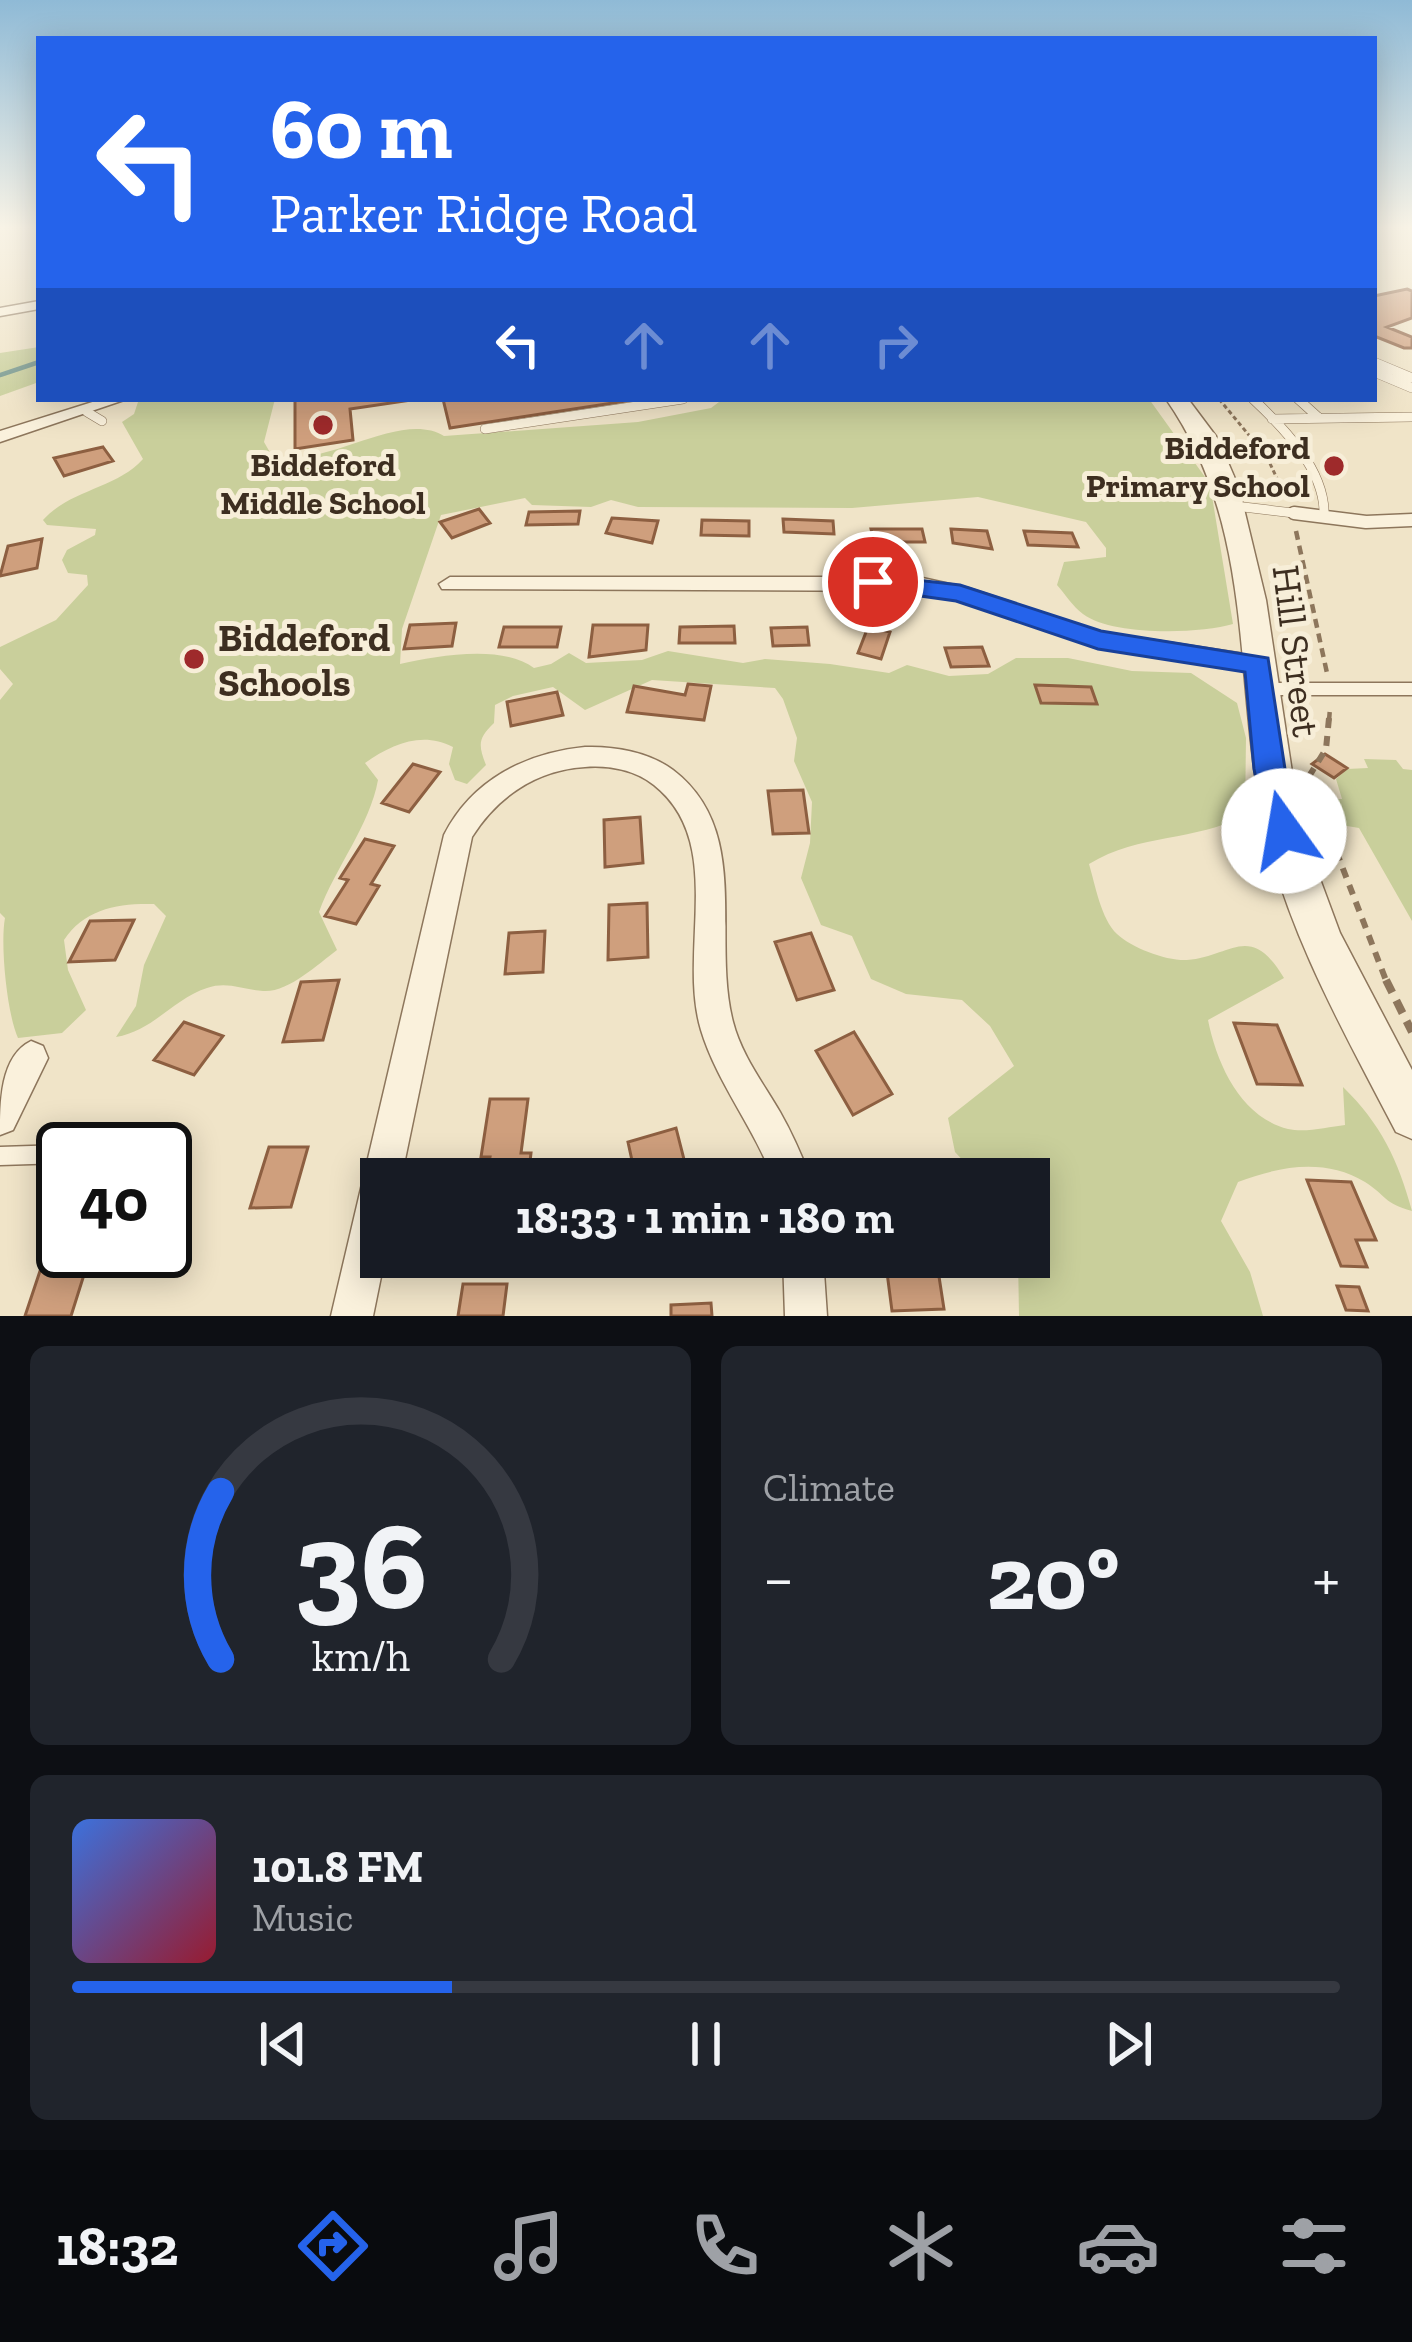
<!DOCTYPE html>
<meta charset="utf-8">
<style>
body{margin:0;font-family:"Zilla Slab",serif;background:#20242c;color:#f1f3f6;height:100vh;display:flex;flex-direction:column;font-size:45px;white-space:nowrap}
*{box-sizing:border-box;margin:0}
p{font-size:39px;color:#9ea1a6}
.icon{flex:none;width:66px;height:66px;fill:none;stroke:currentColor;stroke-width:2;stroke-linecap:round;stroke-linejoin:round}
.map{position:relative;height:1316px;overflow:hidden}
.sheet{display:flex;flex-direction:column;gap:30px;padding:30px;background:#0d0f14;flex:1}
.sheet>*{flex:none}
.guide{position:absolute;left:36px;top:36px;width:1341px;height:366px;border-radius:0px;box-shadow:0 6px 30px #0003;background:#2563eb;color:#fff;overflow:hidden}
.speed{position:absolute;left:36px;top:1122px;display:flex;gap:24px;font-size:60px;font-weight:700;text-align:center}
.speed>*{display:grid;place-content:center;width:156px;height:156px;border-radius:50%;background:#171b24;box-shadow:0 6px 30px #0003;line-height:1}
.speed .limit{border:6px solid #111;border-radius:18px;background:#fff;color:#111}
.pin{position:absolute;display:grid;place-items:center;width:102px;height:102px;color:#fff;margin:-51px;border:6px solid #fff;border-radius:50%;box-shadow:0 3px 12px #0007}
.me{position:absolute;width:132px;margin:-66px;rotate:347deg;stroke-linejoin:round;filter:drop-shadow(0 0 9px #0008)}
.turn{display:flex;align-items:center;gap:42px;height:252px;padding:0 36px;font-size:54px}
.turn .icon{width:156px;height:156px;stroke-width:2.5}
.turn b{display:block;font-size:84px;line-height:102px}
.lanes{display:flex;align-items:center;height:114px;padding:0 36px;background:#0003;justify-content:center;gap:60px;direction:ltr}
.lanes .off{opacity:.35}
.big{font-size:90px;font-weight:800;line-height:1.1}
.sheet .widget{flex:1;display:flex;flex-direction:column;justify-content:center;gap:18px;min-width:0;padding:0 42px;border-radius:18px;background:#20242c}
.sheet .dial{align-items:center;gap:0}
.dial svg{height:312px;overflow:visible;fill:none;stroke:#363941;stroke-width:7;stroke-linecap:round;text-anchor:middle}
.dial text{fill:#f1f3f6;stroke:none}
.song{display:flex;align-items:center;gap:36px}
.cover{width:144px;height:144px;border-radius:18px;background:linear-gradient(135deg,hsl(220 70% 55%),hsl(350 70% 35%))}
.played{height:12px;border-radius:6px;background:linear-gradient(90deg,#2563eb 30%,#363941 30%)}
.keys{display:flex;justify-content:space-around;direction:ltr}
.heat{display:flex;justify-content:space-between;align-items:center;font-size:66px;direction:ltr}
.sheet .tiles{flex:1;display:grid;gap:30px;grid-template-columns:1fr 1fr}
.widget:last-child{grid-column:span 2}
.trip{position:absolute;left:360px;top:1158px;width:690px;height:120px;border-radius:0px;background:#171b24;box-shadow:0 6px 30px #0003;font-weight:800;line-height:120px;text-align:center}
.tabs{display:flex;height:192px;justify-content:space-around;align-items:center;background:#090b0e;color:#9ea1a6}
.tabs .icon{width:84px;height:84px}
.tabs .active{color:#2563eb}
.tabs b{font-size:54px;color:#f1f3f6}
.map>svg:first-child{display:block}
.green{fill:#c9cf9b}
.lines{fill:none;stroke-linecap:round;stroke-linejoin:round}
.stream{stroke:#6f938a;stroke-width:4.5}
.building{fill:#cf9f7d;stroke:#8d5f41;stroke-width:3}
.service-far2-casing{stroke:#8d765c;stroke-width:10}
.service-far1-casing{stroke:#8d765c;stroke-width:15}
.service-casing{stroke:#8d765c;stroke-width:21}
.minor-casing{stroke:#8d765c;stroke-width:3}
.tertiary-casing{stroke:#8d765c;stroke-width:3}
.path-far3{stroke:#8d765c;stroke-width:3;stroke-dasharray:4.5 3;stroke-linecap:butt}
.path-far2{stroke:#8d765c;stroke-width:4.5;stroke-dasharray:9 6;stroke-linecap:butt}
.path-far1{stroke:#8d765c;stroke-width:6;stroke-dasharray:10 8;stroke-linecap:butt}
.path{stroke:#8d765c;stroke-width:8;stroke-dasharray:14 9;stroke-linecap:butt}
.service-far2{stroke:#faf1dc;stroke-width:9}
.service-far1{stroke:#faf1dc;stroke-width:12}
.service{stroke:#faf1dc;stroke-width:18}
.minor{fill:#faf1dc;fill-rule:evenodd}
.tertiary{fill:#faf1dc;fill-rule:evenodd}
.route{fill:#2563eb;stroke:#184099;stroke-width:3}
.poi-dot{fill:#9e2a2b;stroke:#f7eed8;stroke-width:4.5}
.labels{text-anchor:middle;stroke-width:10;stroke-linejoin:round;paint-order:stroke}
.far-poi-label{font-size:33px;font-weight:bold;fill:#3d2e20;stroke:#f7eed8;text-anchor:end}
.poi-label{font-size:39px;font-weight:bold;fill:#3d2e20;stroke:#f7eed8;text-anchor:start}
.street-label{font-size:39px;fill:#3d2e20;stroke:#f7eed8}
</style>
<div class="map">
<svg width="1412" height="1316" viewBox="0 0 1412 1316">
<rect width="100%" height="100%" fill="#f0e4c8"/>
<path class="green" d="M39 347V382L0 396V353Z
M139 399H275L264 442 272 456C325 470 400 409 444 436L638 422 711 408 723 399H1149L1210 484 1233 624C1199 634 1112 636 1083 614 1073 607 1065 594 1057 585L1064 562 1106 557V548L1086 522 978 497 852 508 638 507 611 500 591 507 532 505 525 498 441 515 402 629 400 664C436 656 502 644 534 668L551 664 569 653 586 663 642 660 668 651 743 663 765 659 830 664 889 673 907 665 949 676 988 674 1016 658H1068L1132 671 1191 673 1237 703 1246 738 1245 815C1195 842 1140 833 1089 864 1095 884 1101 919 1117 934 1132 948 1166 961 1187 960 1231 957 1250 921 1284 978L1208 1020C1217 1065 1241 1117 1288 1129 1305 1133 1328 1127 1345 1125L1343 1087C1381 1124 1398 1160 1412 1211 1383 1203 1387 1196 1365 1182 1325 1158 1280 1166 1238 1182L1221 1221 1250 1272 1263 1316H1019L1018 1257H1029V1179H980L955 1152 948 1118 1014 1066 990 1026 962 1000 906 994 871 979 852 936 821 925 801 878 810 843 812 802 794 761 797 738 783 699 775 688 652 680 585 710 553 687 513 696 495 705 494 723C478 738 478 745 486 765L467 784 455 780 449 764 453 747C422 731 392 744 365 763L378 780C370 825 335 868 319 912L337 950C318 964 288 993 263 991 243 990 228 981 207 988 173 999 153 1031 116 1037L136 1006 144 965 166 916 154 904C118 903 84 909 64 940L68 970 86 1010 62 1033 18 1038C7 1014 0 944 5 918L0 913V700L13 684 0 669V647L56 620 88 585 87 575 68 573 62 560 67 550 95 535 96 529 47 525 43 520C71 489 116 489 143 459L122 422 134 414Z
M1364 759 1396 760 1403 769 1412 770V921L1359 828 1341 825 1332 799H1342L1336 779 1347 769 1368 768Z"/>
<g class="lines">
<path class="stream" d="M0 375 39 362"/>
</g>
<path class="building" d="M1407 289 1412 291V318L1387 327 1412 337V348H1404L1374 336V296Z
M295 399H418L350 409 353 440 295 449Z
M443 399H639L450 428Z
M103 447 113 461 64 476 54 458Z
M479 509 490 523 452 538 440 522Z
M580 511 578 524 526 525 529 512Z
M612 518 658 521 652 543 606 533Z
M783 519 833 521 834 534 784 532Z
M702 520 749 521V536L701 535Z
M871 529H922L925 542H874Z
M951 529 987 531 992 549 953 543Z
M1024 531 1072 533 1078 547 1028 545Z
M42 539 37 568 0 576 8 546Z
M456 623 452 646 404 649 410 625Z
M593 625H648L646 650 589 657Z
M734 626 735 643H679L680 627Z
M504 627H561L557 647H499Z
M807 627 809 645 773 646 771 628Z
M868 627 890 632 881 659 858 653Z
M982 647 989 666 951 667 945 648Z
M688 684 711 686 704 720 627 712 634 686 685 695Z
M1035 685 1091 687 1097 704 1041 703Z
M557 692 563 715 511 726 507 702Z
M1325 754 1347 768 1334 778 1312 764Z
M413 764 440 772 409 812 382 803Z
M803 790 809 833 773 834 768 791Z
M640 817 643 863 605 867 604 820Z
M365 839 394 846 371 884 379 886 356 924 325 916 348 880 340 878Z
M647 903 648 957 608 960 609 905Z
M134 920 115 960 69 962 90 921Z
M545 931 543 972 505 974 509 933Z
M811 933 834 990 797 1000 775 942Z
M339 980 323 1040 283 1042 301 982Z
M184 1022 223 1036 194 1075 154 1060Z
M1234 1023 1277 1025 1302 1085 1257 1084Z
M854 1032 892 1094 853 1115 816 1051Z
M490 1099H528L521 1153H531L528 1179H486L490 1157H481Z
M676 1128 689 1179H636L628 1142Z
M269 1147H308L291 1207 250 1208Z
M1307 1180 1351 1182 1376 1240H1356L1367 1267 1341 1266Z
M885 1257H936L944 1309 892 1311Z
M88 1262 71 1316H25L41 1268Z
M463 1284H507L503 1316H458Z
M1337 1286 1359 1287 1368 1311 1346 1310Z
M711 1303 712 1316H671V1305Z"/>
<g class="lines">
<defs>
<path id="service-far2" d="M1374 362 1412 378
M1374 372 1412 388
M1253 399C1284 428 1326 471 1324 516
M1298 399 1318 417
M87 412 102 421
M1272 419 1412 417
M485 429 683 399
M1235 506 1319 516"/>
<path id="service-far1" d="M1294 513 1366 522 1412 520
M1268 689H1412"/>
<path id="service" d="M0 1156 63 1154"/>
<path id="minor" d="M39 301V309L0 316V308Z
M102 399H127L0 442V431Z
M450 577H918L968 588 1100 632 1258 656 1270 664 1258 672 1098 647 955 599 918 591 442 589 439 584Z
M585 747C615 746 649 752 673 770 753 831 711 937 733 1022 741 1054 763 1083 780 1112 792 1133 802 1156 811 1179H773C754 1127 717 1083 701 1030 677 951 727 843 654 785 635 770 609 765 585 767 536 770 497 797 472 837L401 1179H381V1257H385L373 1316H331L444 835C472 780 525 753 585 747Z
M31 1041 43 1046 48 1058 13 1130 0 1135C0 1103 0 1056 31 1041Z
M783 1257H823L827 1316H785Z"/>
<path id="tertiary" d="M1166 399H1188L1218 439 1239 488 1266 600 1300 825 1340 933 1412 1070V1139L1396 1132C1345 1034 1286 931 1263 821 1233 675 1256 528 1166 399Z"/>
</defs>
<use href="#service-far2" class="service-far2-casing"/>
<use href="#service-far1" class="service-far1-casing"/>
<use href="#service" class="service-casing"/>
<use href="#minor" class="minor-casing"/>
<use href="#tertiary" class="tertiary-casing"/>
<path class="path-far3" d="M1219 399 1267 457 1286 498"/>
<path class="path-far2" d="M1296 531 1327 673
M1329 721 1330 708"/>
<path class="path-far1" d="M1329 718 1326 749 1308 778 1387 983"/>
<path class="path" d="M1386 980 1412 1032"/>
<use href="#service-far2" class="service-far2"/>
<use href="#service-far1" class="service-far1"/>
<use href="#service" class="service"/>
<use href="#minor" class="minor"/>
<use href="#tertiary" class="tertiary"/>
</g>
<linearGradient id="sky" x2="0" y2="1"><stop stop-color="#8fbad6"/><stop offset="0.55" stop-color="#f8f3e6"/><stop offset="1" stop-color="#f8f3e6" stop-opacity="0"/></linearGradient>
<rect width="1412" height="413" fill="url(#sky)"/>
<path class="route" d="M873 575 960 585 1101 631 1268 658 1285 769 1300 831 1295 840 1284 844 1272 840 1267 831 1254 769 1245 672 1098 649 956 601 864 588 861 582 864 577Z"/>
<g class="poi-dot">
<circle cx="323" cy="425" r="12"/>
<circle cx="1334" cy="466" r="12"/>
<circle cx="194" cy="659" r="12"/>
</g>
<g class="labels">
<g class="far-poi-label">
<text x="1310" y="459">Biddeford<tspan x="1310" dy="38">Primary School</tspan></text>
<text x="323" y="476" text-anchor="middle">Biddeford<tspan x="323" dy="38">Middle School</tspan></text>
</g>
<g class="poi-label">
<text x="218" y="651">Biddeford<tspan x="218" dy="45">Schools</tspan></text>
</g>
<g class="street-label">
<text transform="translate(1297 651) rotate(83)" y="14">Hill Street</text>
</g>
</g>
</svg>
<div class="speed"><div class="limit">40</div></div>
<div class="pin" style="left:873px;top:582px;background:#d93025"><svg class="icon" aria-label="arrive" viewBox="0 0 24 24"><path d="M6 21V4h12l-3 4 3 4H6"/></svg></div>
<svg class="me" style="left:1284px;top:831px" viewBox="-20 -20 40 40"><circle r="19" fill="#fff"/><path d="M0-13L10 11 0 6-10 11z" fill="#2563eb"/></svg>
<div class="trip">18:33 · 1 min · 180 m</div>
<div class="guide">
<div class="turn"><svg class="icon" aria-label="left" viewBox="0 0 24 24"><path d="M17 20v-9H6M10 6l-5 5 5 5"/></svg><div><b>60 m</b>Parker Ridge Road</div></div>
<div class="lanes"><svg class="icon" aria-label="left" viewBox="0 0 24 24"><path d="M17 20v-9H6M10 6l-5 5 5 5"/></svg><svg class="icon off" aria-label="ahead" viewBox="0 0 24 24"><path d="M12 20V5M6 11l6-6 6 6"/></svg><svg class="icon off" aria-label="ahead" viewBox="0 0 24 24"><path d="M12 20V5M6 11l6-6 6 6"/></svg><svg class="icon off" aria-label="right" viewBox="0 0 24 24"><path d="M7 20v-9h11M14 6l5 5-5 5"/></svg></div>
</div>
</div>
<section class="sheet">
<div class="tiles">
<div class="widget dial"><svg viewBox="0 0 100 80">
<path d="M14 69A42 42 0 1 1 86 69"/>
<path d="M14 69A42 42 0 0 1 14 26" stroke="#2563eb"/>
<text x="50" y="56" font-size="32" font-weight="700">36</text>
<text x="50" y="72" font-size="11">km/h</text>
</svg></div>
<div class="widget"><p>Climate</p>
<div class="heat"><a>−</a><b class="big">20°</b><a>+</a></div>
</div>
<div class="widget">
<div class="song"><i class="cover"></i><div><b>101.8 FM</b><p>Music</p></div></div>
<div class="played"></div>
<div class="keys"><svg class="icon" aria-label="previous" viewBox="0 0 24 24"><path d="M18 5L8 12l10 7zM5 5v14"/></svg><svg class="icon" aria-label="pause" viewBox="0 0 24 24"><path d="M8 5v14M16 5v14"/></svg><svg class="icon" aria-label="next" viewBox="0 0 24 24"><path d="M6 5l10 7-10 7zM19 5v14"/></svg></div>
</div>
</div>
</section>
<nav class="tabs">
<b>18:32</b>
<svg class="icon active" aria-label="directions" viewBox="0 0 24 24"><path d="M12 3l9 9-9 9-9-9zM9 14v-3h6M13 9l2 2-2 2"/></svg>
<svg class="icon" aria-label="music" viewBox="0 0 24 24"><path d="M9 18V5l10-2v13"/><circle cx="6" cy="18" r="3"/><circle cx="16" cy="16" r="3"/></svg>
<svg class="icon" aria-label="phone" viewBox="0 0 24 24"><path d="M5 4h4l2 5-3 2q2 4 5 5l2-3 5 2v4C11 20 4 13 5 4z"/></svg>
<svg class="icon" aria-label="climate" viewBox="0 0 24 24"><path d="M12 3v18M4 7l16 10M4 17L20 7"/></svg>
<svg class="icon" aria-label="car" viewBox="0 0 24 24"><path d="M5 17H2v-5l4-1 3-4h7l3 4 3 1v5h-3M9 17h6M6 11h13"/><circle cx="7" cy="17" r="2"/><circle cx="17" cy="17" r="2"/></svg>
<svg class="icon" aria-label="filters" viewBox="0 0 24 24"><path d="M4 7h16M4 17h16"/><circle cx="9" cy="7" r="2"/><circle cx="15" cy="17" r="2"/></svg>
</nav>
